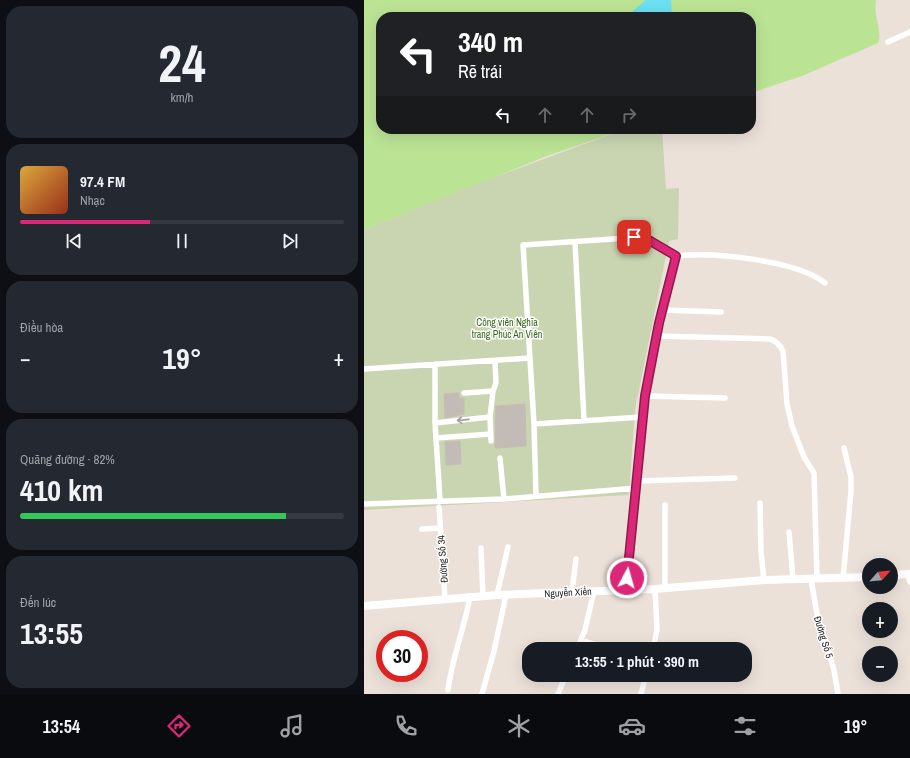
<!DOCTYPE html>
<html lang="vi">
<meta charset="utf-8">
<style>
body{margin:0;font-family:"Archivo Narrow",sans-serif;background:#242831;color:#f1f3f6;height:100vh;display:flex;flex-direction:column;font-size:15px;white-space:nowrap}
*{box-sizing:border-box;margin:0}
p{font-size:13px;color:#9ea1a6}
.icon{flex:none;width:22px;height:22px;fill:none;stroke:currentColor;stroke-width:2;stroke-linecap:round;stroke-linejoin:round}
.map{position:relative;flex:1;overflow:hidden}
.drawer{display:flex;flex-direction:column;gap:6px;padding:6px;background:#0d0f14;width:364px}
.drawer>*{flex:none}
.guide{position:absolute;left:12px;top:12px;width:380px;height:122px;border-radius:16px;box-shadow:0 4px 16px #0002;background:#202124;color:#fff;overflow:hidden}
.needle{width:26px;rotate:63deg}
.fabs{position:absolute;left:498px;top:558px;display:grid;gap:8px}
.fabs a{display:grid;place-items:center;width:36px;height:36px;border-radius:50%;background:#171b24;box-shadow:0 4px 16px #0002;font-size:20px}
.speed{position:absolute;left:12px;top:630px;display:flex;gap:8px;font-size:20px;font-weight:700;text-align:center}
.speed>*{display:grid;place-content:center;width:52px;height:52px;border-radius:50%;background:#171b24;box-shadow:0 4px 16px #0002;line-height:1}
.speed .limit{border:6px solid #d22;background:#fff;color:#111}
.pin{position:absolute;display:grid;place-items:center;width:34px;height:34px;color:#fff;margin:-17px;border-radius:8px;box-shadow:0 2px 6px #0006}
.me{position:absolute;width:44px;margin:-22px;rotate:6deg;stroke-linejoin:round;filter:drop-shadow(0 0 3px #0008)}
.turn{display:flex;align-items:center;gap:14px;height:84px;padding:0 16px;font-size:18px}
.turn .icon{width:52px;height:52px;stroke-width:2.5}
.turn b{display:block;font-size:28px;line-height:34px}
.lanes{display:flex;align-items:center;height:38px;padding:0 16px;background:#0003;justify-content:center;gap:20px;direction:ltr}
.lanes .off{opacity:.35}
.big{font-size:30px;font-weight:700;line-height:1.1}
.drawer .tile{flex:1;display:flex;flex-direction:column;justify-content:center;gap:6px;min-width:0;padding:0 14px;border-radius:16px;background:#242831}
.drawer .dial{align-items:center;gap:0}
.dial b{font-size:52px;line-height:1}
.song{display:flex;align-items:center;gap:12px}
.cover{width:48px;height:48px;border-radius:6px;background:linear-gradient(135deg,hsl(40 70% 55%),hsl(10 70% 35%))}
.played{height:4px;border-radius:2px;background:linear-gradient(90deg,#db2777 40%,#363941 40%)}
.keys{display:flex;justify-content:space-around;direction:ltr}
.heat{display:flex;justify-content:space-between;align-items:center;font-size:22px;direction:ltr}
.charge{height:6px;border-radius:3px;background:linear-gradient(90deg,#34c759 82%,#363941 0)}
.trip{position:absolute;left:158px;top:642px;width:230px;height:40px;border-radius:16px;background:#171b24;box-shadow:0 4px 16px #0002;font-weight:700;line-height:40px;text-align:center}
.dock{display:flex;height:64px;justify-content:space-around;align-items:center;background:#090b0e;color:#9ea1a6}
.dock .icon{width:28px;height:28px}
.dock .active{color:#db2777}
.dock b{font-size:18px;color:#f1f3f6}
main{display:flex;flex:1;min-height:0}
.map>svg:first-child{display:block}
.green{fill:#bbe394}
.cemetery{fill:#c8d5b0}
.water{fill:#6ae0f0}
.building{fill:#c3bbb6;stroke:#c6bcb3}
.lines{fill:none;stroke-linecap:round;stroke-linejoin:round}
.street{stroke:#fff;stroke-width:5.5}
.secondary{stroke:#fff;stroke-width:8}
.oneway{stroke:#9e9e9e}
.route-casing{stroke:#8e194d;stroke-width:10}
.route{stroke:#db2777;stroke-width:7}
.labels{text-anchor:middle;stroke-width:3;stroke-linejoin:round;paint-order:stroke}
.park-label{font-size:10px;fill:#346518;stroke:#fff}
.street-label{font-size:10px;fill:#282828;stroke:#fff}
</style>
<main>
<section class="drawer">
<div class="tile dial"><b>24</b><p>km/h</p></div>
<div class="tile">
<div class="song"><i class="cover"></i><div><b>97.4 FM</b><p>Nhạc</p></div></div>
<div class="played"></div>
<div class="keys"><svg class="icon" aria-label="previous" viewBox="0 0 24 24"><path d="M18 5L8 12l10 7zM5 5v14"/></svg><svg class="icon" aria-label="pause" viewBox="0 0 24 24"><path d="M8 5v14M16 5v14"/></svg><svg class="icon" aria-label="next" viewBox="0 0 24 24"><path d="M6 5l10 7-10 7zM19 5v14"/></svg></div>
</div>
<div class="tile"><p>Điều hòa</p>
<div class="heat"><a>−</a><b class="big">19°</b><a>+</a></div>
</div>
<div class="tile"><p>Quãng đường · 82%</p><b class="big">410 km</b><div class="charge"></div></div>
<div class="tile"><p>Đến lúc</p><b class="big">13:55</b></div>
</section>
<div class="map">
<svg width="546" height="694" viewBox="0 0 546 694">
<rect width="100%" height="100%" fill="#ebe1d9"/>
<path class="green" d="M0 0H512C509 17 519 30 514 43L438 76 387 93V17H17V129H261L183 156 0 230Z"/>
<path class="cemetery" d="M261 129H298L302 189 315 188 314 239 305 241 271 410 265 495 0 510V230L112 184Z"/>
<path class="water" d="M282 0H307L308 17H262Z"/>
<path class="building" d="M95 393V398H100V414L81 418 80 394Z
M161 404 162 446 131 448 132 406Z
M96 441 97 464 82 465 81 442Z"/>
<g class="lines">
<path class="street" d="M524 42 546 32
M211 242 220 420
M298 310 357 312
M292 336 406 339C413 341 416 345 419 351L423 404 428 426 440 457 450 473 453 579
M71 364V423L76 500
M0 369 166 358
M100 393 129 391
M281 396 361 398
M71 423 126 417
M170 424 278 417
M72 438 127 434
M127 441 126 417 129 391 132 383 131 361
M136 458 140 499
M273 481 371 478
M172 496 170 424 159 245 279 237 313 256
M396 503 397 552 400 580
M0 504 140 499 273 488
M75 507 81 599
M58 529 76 528
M425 532 429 580
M117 548 119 597
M544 574 546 582
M447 579 453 614 470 670 474 694
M479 579 487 491V477L480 448
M301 588V505
M262 590 281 396 298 310 313 256C349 252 432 260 461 283
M208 592 212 559
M133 595 144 547
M217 640 233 645
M213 649 221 630 230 591
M289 649 293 630 291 589
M84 690C88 658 100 629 106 597
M118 694 130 651 142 595
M194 694 202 675
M277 694 282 675"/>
<path class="secondary" d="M527 575 546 574
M0 606 133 595 291 589 400 580 505 577"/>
</g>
<defs><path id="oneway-shaft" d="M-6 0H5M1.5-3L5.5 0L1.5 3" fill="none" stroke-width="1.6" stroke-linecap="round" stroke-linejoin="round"/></defs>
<use class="oneway" href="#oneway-shaft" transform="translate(99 420) rotate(174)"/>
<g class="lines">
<defs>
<path id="route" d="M263 578 281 396 295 323 312 256 283 239 270 237"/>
</defs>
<use href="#route" class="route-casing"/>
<use href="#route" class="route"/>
</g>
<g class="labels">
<g class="park-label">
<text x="143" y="326">Công viên Nghĩa<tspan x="143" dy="12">trang Phúc An Viên</tspan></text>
</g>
<g class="street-label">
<text transform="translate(78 559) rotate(-94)" y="4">Đường Số 34</text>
<text transform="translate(204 592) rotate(-3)" y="4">Nguyễn Xiển</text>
<text transform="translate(460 637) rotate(73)" y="4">Đường Số 5</text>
</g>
</g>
</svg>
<div class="fabs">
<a><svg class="needle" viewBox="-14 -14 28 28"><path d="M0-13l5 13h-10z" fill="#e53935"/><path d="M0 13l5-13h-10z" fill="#9ea1a6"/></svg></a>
<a>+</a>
<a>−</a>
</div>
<div class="speed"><div class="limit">30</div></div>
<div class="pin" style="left:270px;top:237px;background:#d93025"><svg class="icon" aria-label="arrive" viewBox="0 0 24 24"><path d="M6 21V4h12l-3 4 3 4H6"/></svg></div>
<svg class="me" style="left:263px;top:578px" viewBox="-20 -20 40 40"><circle r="17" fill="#db2777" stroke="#fff" stroke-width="3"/><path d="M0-11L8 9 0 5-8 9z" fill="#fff"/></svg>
<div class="trip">13:55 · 1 phút · 390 m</div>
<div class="guide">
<div class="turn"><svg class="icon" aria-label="left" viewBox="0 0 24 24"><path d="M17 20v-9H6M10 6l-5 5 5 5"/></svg><div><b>340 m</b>Rẽ trái</div></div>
<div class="lanes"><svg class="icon" aria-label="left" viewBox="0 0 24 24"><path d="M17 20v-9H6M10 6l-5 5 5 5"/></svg><svg class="icon off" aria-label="ahead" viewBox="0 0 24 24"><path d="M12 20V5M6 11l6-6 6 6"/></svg><svg class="icon off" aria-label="ahead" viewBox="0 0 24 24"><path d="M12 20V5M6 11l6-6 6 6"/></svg><svg class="icon off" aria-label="right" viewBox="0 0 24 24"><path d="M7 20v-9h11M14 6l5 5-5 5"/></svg></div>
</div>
</div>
</main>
<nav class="dock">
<b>13:54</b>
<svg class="icon active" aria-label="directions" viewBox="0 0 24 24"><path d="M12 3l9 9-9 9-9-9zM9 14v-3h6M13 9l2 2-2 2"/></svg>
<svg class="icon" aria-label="music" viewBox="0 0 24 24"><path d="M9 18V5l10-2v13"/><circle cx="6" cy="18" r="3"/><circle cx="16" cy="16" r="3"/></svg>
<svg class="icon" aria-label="phone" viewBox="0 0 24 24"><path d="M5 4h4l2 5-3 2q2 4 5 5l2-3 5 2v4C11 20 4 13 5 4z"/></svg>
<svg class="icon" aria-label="climate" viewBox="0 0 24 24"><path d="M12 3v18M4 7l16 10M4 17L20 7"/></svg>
<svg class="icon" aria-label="car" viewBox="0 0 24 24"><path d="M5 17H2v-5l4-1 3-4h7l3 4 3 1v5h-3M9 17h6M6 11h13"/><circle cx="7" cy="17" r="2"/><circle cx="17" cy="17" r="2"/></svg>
<svg class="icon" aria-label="filters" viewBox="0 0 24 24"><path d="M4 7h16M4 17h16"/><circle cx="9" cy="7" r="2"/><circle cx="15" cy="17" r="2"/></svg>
<b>19°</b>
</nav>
